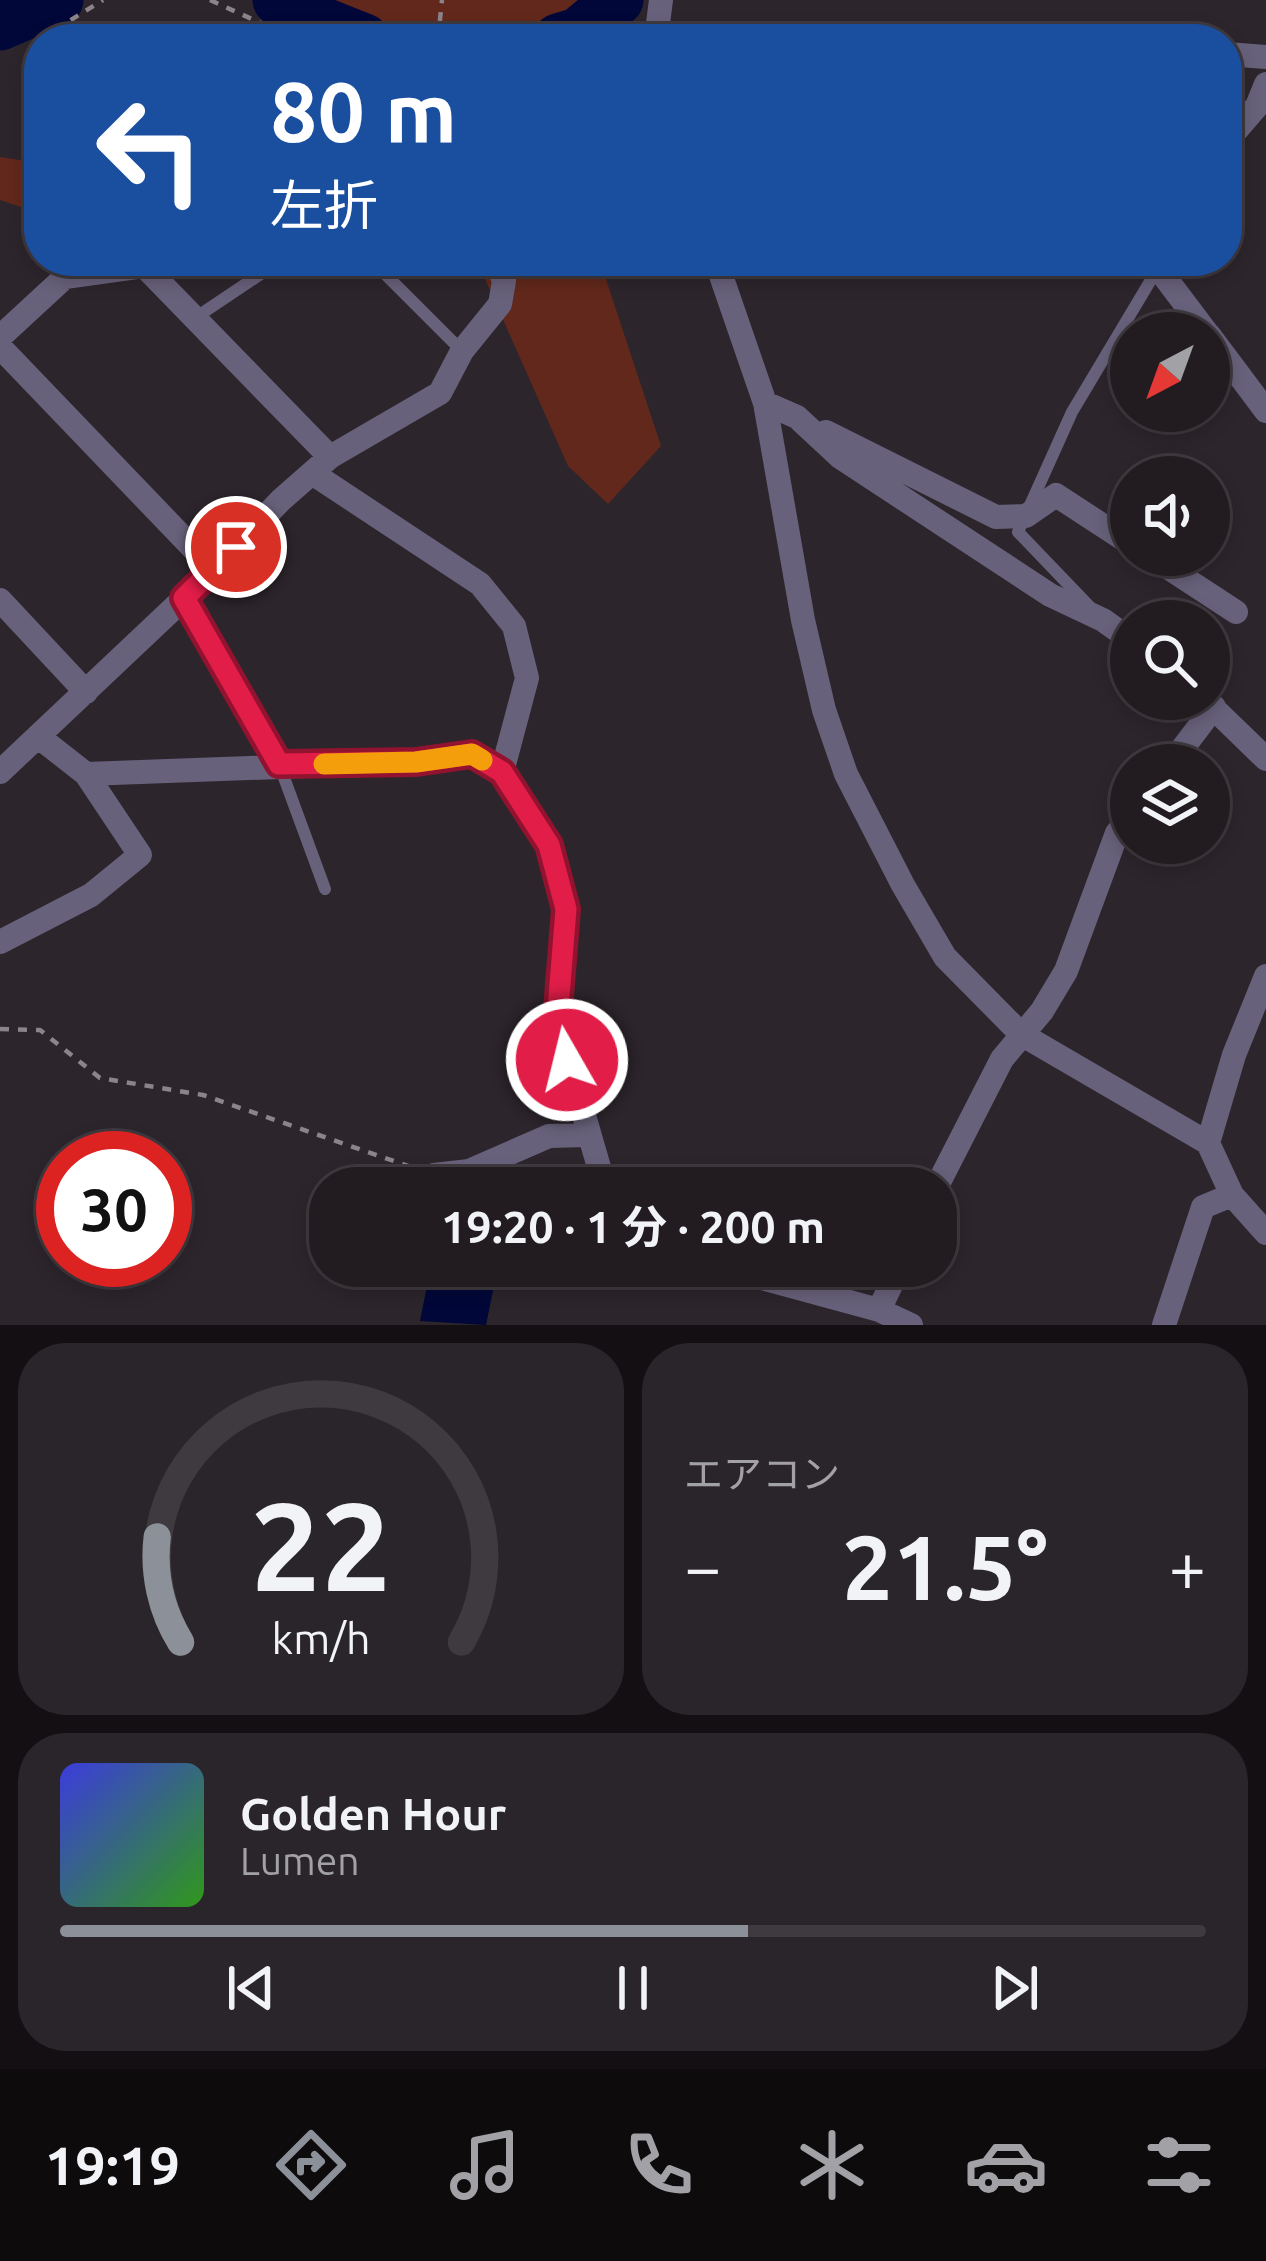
<!DOCTYPE html>
<html lang="ja">
<meta charset="utf-8">
<style>
body{margin:0;font-family:Ubuntu,"Noto Sans JP",sans-serif;background:#2a252a;color:#f1f3f6;height:100vh;display:flex;flex-direction:column;font-size:45px;white-space:nowrap}
*{box-sizing:border-box;margin:0}
p{font-size:39px;color:#a2a1a5}
.icon{flex:none;width:66px;height:66px;fill:none;stroke:currentColor;stroke-width:2;stroke-linecap:round;stroke-linejoin:round}
.map{position:relative;height:1325px;overflow:hidden}
.details{display:flex;flex-direction:column;gap:18px;padding:18px;background:#130f12;flex:1}
.details>*{flex:none}
.guide{position:absolute;left:24px;top:24px;width:1218px;height:252px;border-radius:48px;box-shadow:0 6px 18px #0003,0 0 0 3px #3f3a3f;background:#1a4fa0;color:#fff;overflow:hidden}
.needle{width:78px;rotate:221deg}
.fabs{position:absolute;left:1110px;top:312px;display:grid;gap:24px}
.fabs a{display:grid;place-items:center;width:120px;height:120px;border-radius:50%;background:#221c21;box-shadow:0 6px 18px #0003,0 0 0 3px #3f3a3f;font-size:60px}
.speed{position:absolute;left:36px;top:1131px;display:flex;gap:24px;font-size:60px;font-weight:700;text-align:center}
.speed>*{display:grid;place-content:center;width:156px;height:156px;border-radius:50%;background:#221c21;box-shadow:0 6px 18px #0003,0 0 0 3px #3f3a3f;line-height:1}
.speed .limit{border:18px solid #d22;background:#fff;color:#111}
.pin{position:absolute;display:grid;place-items:center;width:102px;height:102px;color:#fff;margin:-51px;border:6px solid #fff;border-radius:50%;box-shadow:0 3px 12px #0007}
.me{position:absolute;width:132px;margin:-66px;rotate:352deg;stroke-linejoin:round;filter:drop-shadow(0 0 9px #0008)}
.turn{display:flex;align-items:center;gap:42px;height:252px;padding:0 48px;font-size:54px}
.turn .icon{width:156px;height:156px;stroke-width:2.5}
.turn b{display:block;font-size:84px;line-height:102px}
.big{font-size:90px;font-weight:700;line-height:1.1}
.details .card{flex:1;display:flex;flex-direction:column;justify-content:center;gap:18px;min-width:0;padding:0 42px;border-radius:48px;background:#2a252a}
.details .dial{align-items:center;gap:0}
.dial svg{height:312px;overflow:visible;fill:none;stroke:#3f3a3f;stroke-width:7;stroke-linecap:round;text-anchor:middle}
.dial text{fill:#f1f3f6;stroke:none}
.song{display:flex;align-items:center;gap:36px}
.cover{width:144px;height:144px;border-radius:18px;background:linear-gradient(135deg,hsl(240 70% 55%),hsl(110 70% 35%))}
.played{height:12px;border-radius:6px;background:linear-gradient(90deg,#8c9099 60%,#3f3a3f 60%)}
.keys{display:flex;justify-content:space-around;direction:ltr}
.heat{display:flex;justify-content:space-between;align-items:center;font-size:66px;direction:ltr}
.details .tiles{flex:1;display:grid;gap:18px;grid-template-columns:1fr 1fr}
.card:last-child{grid-column:span 2}
.trip{position:absolute;left:309px;top:1167px;width:648px;height:120px;border-radius:48px;background:#221c21;box-shadow:0 6px 18px #0003,0 0 0 3px #3f3a3f;font-weight:700;line-height:120px;text-align:center}
.tabs{display:flex;height:192px;justify-content:space-around;align-items:center;background:#0e0b0d;color:#a2a1a5}
.tabs .icon{width:84px;height:84px}
.tabs .on{color:#8c9099}
.tabs b{font-size:54px;color:#f1f3f6}
.map>svg:first-child{display:block}
.green{fill:#62281b}
.water{fill:#010839}
.lines{fill:none;stroke-linecap:round;stroke-linejoin:round}
.river{stroke:#010839;stroke-width:51}
.path{stroke:#8b848a;stroke-width:4.5;stroke-dasharray:9 9;stroke-linecap:butt}
.service{stroke:#68617b;stroke-width:12}
.minor{stroke:#68617b;stroke-width:24}
.route-casing{stroke:#92132f;stroke-width:30}
.route{stroke:#e11d48;stroke-width:21}
.slow{stroke:#f59e0b;stroke-width:21}
</style>
<div class="map">
<svg width="1266" height="1325" viewBox="0 0 1266 1325">
<rect width="100%" height="100%" fill="#2d252c"/>
<path class="green" d="M312 0H579L532 39H411Z
M0 157 39 163V213L0 200Z
M477 261H600L661 446 608 504 568 466Z"/>
<path class="water" d="M431 1266H498L486 1325 420 1321Z"/>
<g class="lines">
<path class="river" d="M278 0 289 9 364 39
M0 25 58 0
M558 39 578 33 618 0"/>
<path class="path" d="M210 0 296 39
M40 39 103 0
M438 39 442 0
M33 97 39 39
M0 1029 40 1030 100 1078 203 1095 411 1167"/>
<path class="service" d="M372 261 462 351
M195 318 280 261
M185 599 279 764 325 889
M1090 607 1018 532 1072 412 1158 268"/>
<path class="minor" d="M656 39 661 0
M784 39H930
M1227 54 1266 57
M1227 141 1257 106 1266 84
M716 261 765 403 803 620 824 710 846 774 903 885 945 957 1021 1034 1208 1143 1232 1195 1266 1233
M1167 261 1158 268 1207 333
M1209 335 1266 411
M0 337 65 277 144 266 330 457
M0 347 214 570
M765 403 797 417 840 457 1050 595 1103 620 1131 640
M826 432 996 517 1026 516 1056 495 1131 544
M312 473 480 584 514 626 527 678 502 772
M1149 555 1236 612
M0 600 86 692
M1204 699 1266 759
M1170 765 1214 707
M0 772 214 570 281 500 330 457 440 393 462 351 500 304 504 281 496 261
M86 774 416 762 472 754 502 772 549 846 566 909 557 1022 605 1188
M0 942 91 895 140 855 86 774 40 738
M1208 1143 1234 1055 1266 976
M434 1175 469 1171 549 1136 588 1135
M936 1188 1002 1059 1042 1011 1066 971 1117 833 1131 815
M718 1266 879 1310 911 1325
M879 1310 900 1266
M1164 1325 1203 1207 1232 1195"/>
</g>
<g class="lines">
<defs>
<path id="route" d="M236 547 184 598 279 764 416 762 472 754 502 772 549 845 566 909 557 1022 567 1060"/>
</defs>
<use href="#route" class="route-casing"/>
<use href="#route" class="route"/>
<path class="slow" d="M324 764 416 762 472 754 482 760"/>
</g>
</svg>
<div class="fabs">
<a><svg class="needle" viewBox="-14 -14 28 28"><path d="M0-13l5 13h-10z" fill="#e53935"/><path d="M0 13l5-13h-10z" fill="#a2a1a5"/></svg></a>
<a><svg class="icon" aria-label="sound" viewBox="0 0 24 24"><path d="M4 9h4l5-4v14l-5-4H4zM17 9q2 3 0 6"/></svg></a>
<a><svg class="icon" aria-label="search" viewBox="0 0 24 24"><circle cx="10" cy="10" r="6"/><path d="M15 15l6 6"/></svg></a>
<a><svg class="icon" aria-label="layers" viewBox="0 0 24 24"><path d="M12 4l9 5-9 5-9-5zM3 14l9 5 9-5"/></svg></a>
</div>
<div class="speed"><div class="limit">30</div></div>
<div class="pin" style="left:236px;top:547px;background:#d93025"><svg class="icon" aria-label="arrive" viewBox="0 0 24 24"><path d="M6 21V4h12l-3 4 3 4H6"/></svg></div>
<svg class="me" style="left:567px;top:1060px" viewBox="-20 -20 40 40"><circle r="17" fill="#e11d48" stroke="#fff" stroke-width="3"/><path d="M0-11L8 9 0 5-8 9z" fill="#fff"/></svg>
<div class="trip">19:20 · 1 分 · 200 m</div>
<div class="guide">
<div class="turn"><svg class="icon" aria-label="left" viewBox="0 0 24 24"><path d="M17 20v-9H6M10 6l-5 5 5 5"/></svg><div><b>80 m</b>左折</div></div>
</div>
</div>
<section class="details">
<div class="tiles">
<div class="card dial"><svg viewBox="0 0 100 80">
<path d="M14 69A42 42 0 1 1 86 69"/>
<path d="M14 69A42 42 0 0 1 8 42" stroke="#8c9099"/>
<text x="50" y="56" font-size="32" font-weight="700">22</text>
<text x="50" y="72" font-size="11">km/h</text>
</svg></div>
<div class="card"><p>エアコン</p>
<div class="heat"><a>−</a><b class="big">21.5°</b><a>+</a></div>
</div>
<div class="card">
<div class="song"><i class="cover"></i><div><b>Golden Hour</b><p>Lumen</p></div></div>
<div class="played"></div>
<div class="keys"><svg class="icon" aria-label="previous" viewBox="0 0 24 24"><path d="M18 5L8 12l10 7zM5 5v14"/></svg><svg class="icon" aria-label="pause" viewBox="0 0 24 24"><path d="M8 5v14M16 5v14"/></svg><svg class="icon" aria-label="next" viewBox="0 0 24 24"><path d="M6 5l10 7-10 7zM19 5v14"/></svg></div>
</div>
</div>
</section>
<nav class="tabs">
<b>19:19</b>
<svg class="icon on" aria-label="directions" viewBox="0 0 24 24"><path d="M12 3l9 9-9 9-9-9zM9 14v-3h6M13 9l2 2-2 2"/></svg>
<svg class="icon" aria-label="music" viewBox="0 0 24 24"><path d="M9 18V5l10-2v13"/><circle cx="6" cy="18" r="3"/><circle cx="16" cy="16" r="3"/></svg>
<svg class="icon" aria-label="phone" viewBox="0 0 24 24"><path d="M5 4h4l2 5-3 2q2 4 5 5l2-3 5 2v4C11 20 4 13 5 4z"/></svg>
<svg class="icon" aria-label="climate" viewBox="0 0 24 24"><path d="M12 3v18M4 7l16 10M4 17L20 7"/></svg>
<svg class="icon" aria-label="car" viewBox="0 0 24 24"><path d="M5 17H2v-5l4-1 3-4h7l3 4 3 1v5h-3M9 17h6M6 11h13"/><circle cx="7" cy="17" r="2"/><circle cx="17" cy="17" r="2"/></svg>
<svg class="icon" aria-label="filters" viewBox="0 0 24 24"><path d="M4 7h16M4 17h16"/><circle cx="9" cy="7" r="2"/><circle cx="15" cy="17" r="2"/></svg>
</nav>
